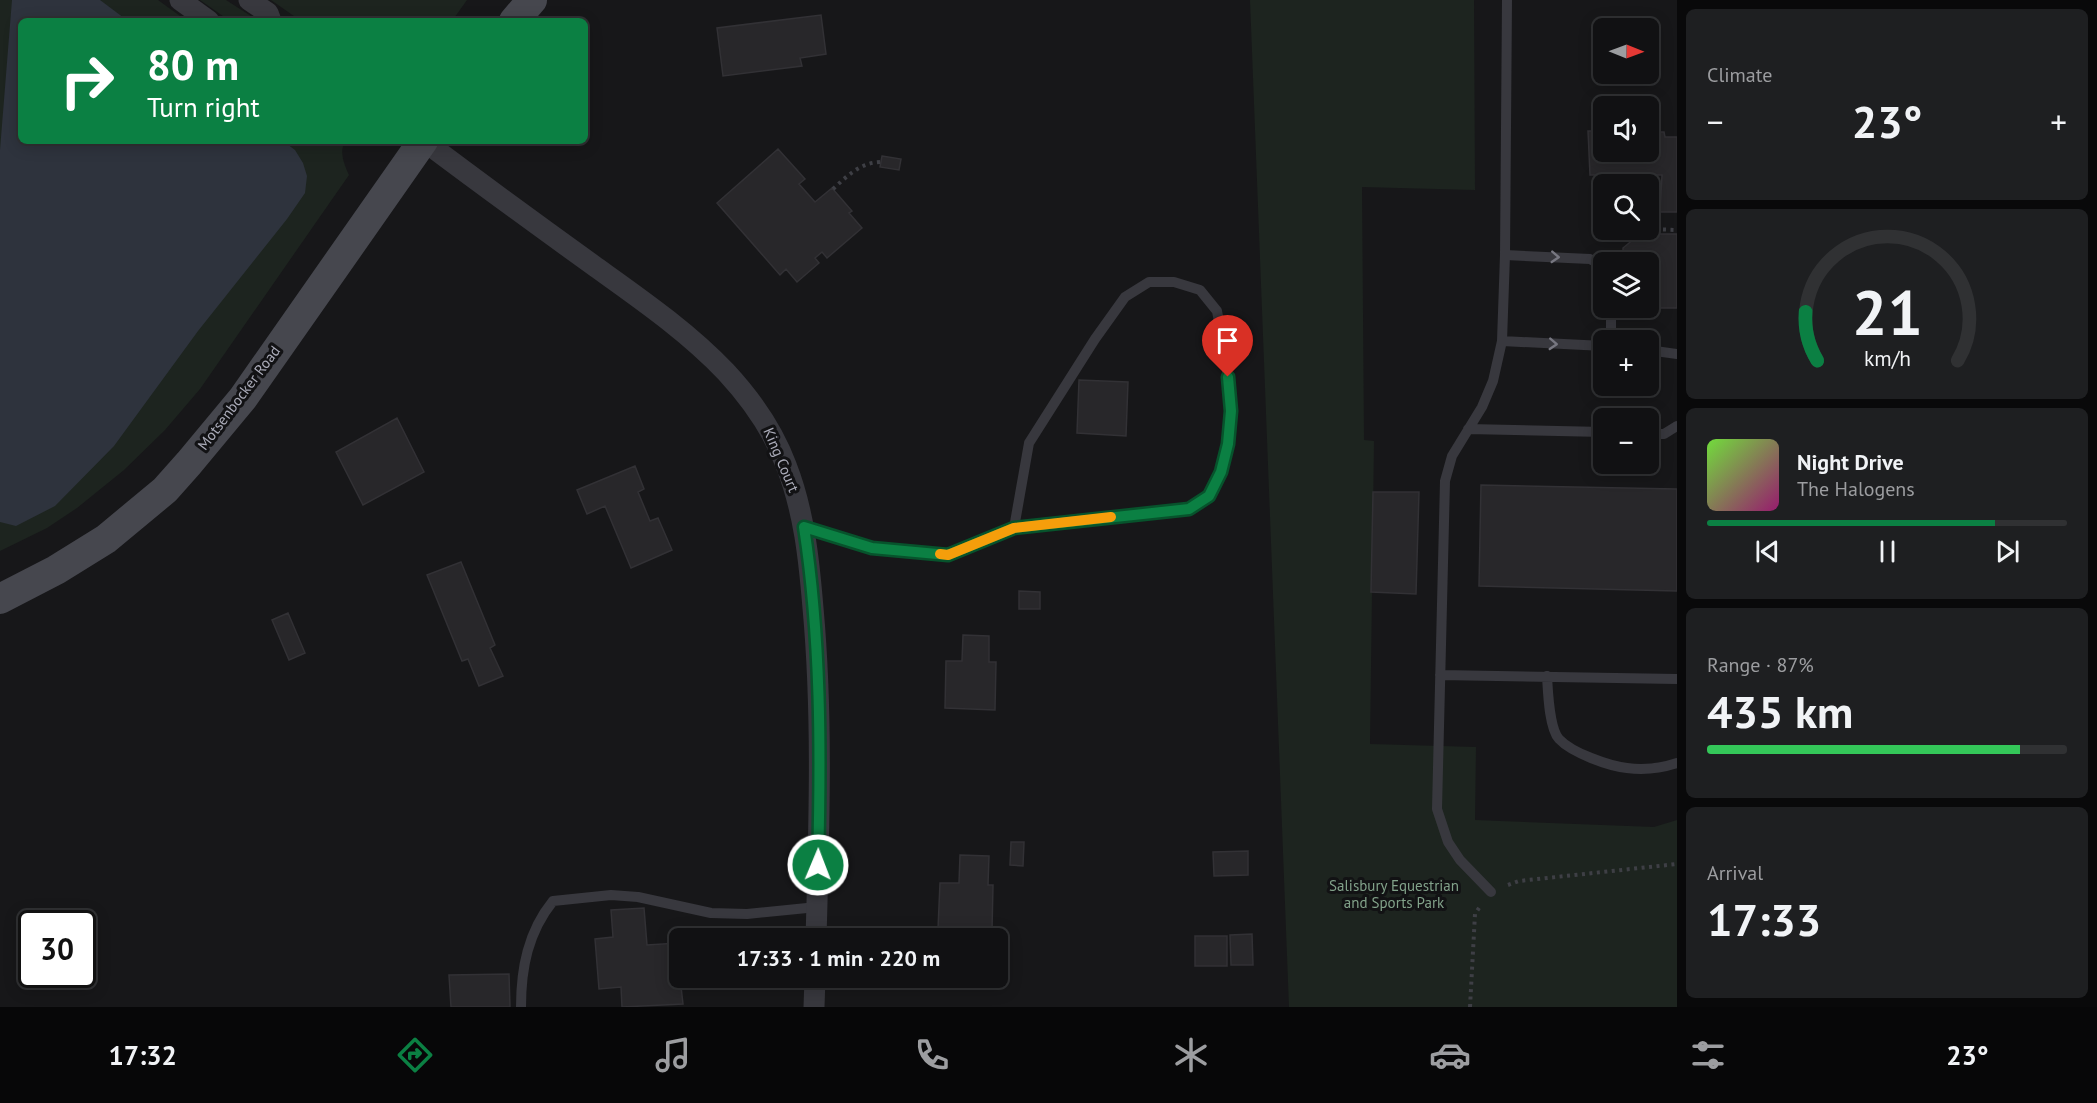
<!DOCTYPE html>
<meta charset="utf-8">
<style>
body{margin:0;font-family:"PT Sans",sans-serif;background:#1e1f21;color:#f1f3f6;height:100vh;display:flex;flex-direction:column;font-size:22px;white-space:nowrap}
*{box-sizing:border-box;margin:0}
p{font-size:20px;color:#9c9da0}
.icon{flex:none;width:33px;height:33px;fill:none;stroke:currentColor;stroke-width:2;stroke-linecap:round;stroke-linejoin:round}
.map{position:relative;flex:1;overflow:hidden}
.side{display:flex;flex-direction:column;gap:9px;padding:9px;background:#09090a;width:420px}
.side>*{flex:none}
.top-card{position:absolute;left:18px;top:18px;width:570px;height:126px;border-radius:9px;box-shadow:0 3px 15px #0003,0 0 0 2px #303133;background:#0b8043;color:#fff;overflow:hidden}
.needle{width:39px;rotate:91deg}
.controls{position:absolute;left:1593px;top:18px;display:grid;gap:12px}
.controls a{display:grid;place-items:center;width:66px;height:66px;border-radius:9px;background:#111113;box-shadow:0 3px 15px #0003,0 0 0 2px #303133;font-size:30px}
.speed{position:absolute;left:18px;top:910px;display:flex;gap:12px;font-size:30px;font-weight:700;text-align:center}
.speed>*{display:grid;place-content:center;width:78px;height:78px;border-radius:50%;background:#111113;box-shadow:0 3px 15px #0003,0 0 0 2px #303133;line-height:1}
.speed .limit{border:3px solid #111;border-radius:9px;background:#fff;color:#111}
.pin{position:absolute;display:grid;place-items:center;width:51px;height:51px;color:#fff;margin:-62px -26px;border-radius:50% 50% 50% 0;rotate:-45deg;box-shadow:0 0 6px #0007}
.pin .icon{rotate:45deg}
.me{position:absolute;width:66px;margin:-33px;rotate:1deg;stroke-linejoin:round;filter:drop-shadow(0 0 4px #0008)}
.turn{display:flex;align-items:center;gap:21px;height:126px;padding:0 30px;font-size:27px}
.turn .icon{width:78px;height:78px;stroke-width:2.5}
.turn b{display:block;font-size:42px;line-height:51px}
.big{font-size:45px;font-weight:700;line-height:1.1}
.side .tile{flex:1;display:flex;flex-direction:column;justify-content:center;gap:9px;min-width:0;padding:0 21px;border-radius:9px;background:#1e1f21}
.side .dial{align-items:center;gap:0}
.dial svg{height:156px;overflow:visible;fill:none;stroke:#303133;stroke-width:7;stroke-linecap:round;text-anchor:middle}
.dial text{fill:#f1f3f6;stroke:none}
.song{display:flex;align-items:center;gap:18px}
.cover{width:72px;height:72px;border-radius:9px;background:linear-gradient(135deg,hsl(100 70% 55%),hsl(320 70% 35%))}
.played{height:6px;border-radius:3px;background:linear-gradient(90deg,#0b8043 80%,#303133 80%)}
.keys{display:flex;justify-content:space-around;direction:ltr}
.heat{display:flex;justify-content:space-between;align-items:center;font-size:33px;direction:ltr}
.charge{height:9px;border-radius:4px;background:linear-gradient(90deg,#34c759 87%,#303133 0)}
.trip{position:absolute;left:669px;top:928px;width:339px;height:60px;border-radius:9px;background:#111113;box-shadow:0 3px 15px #0003,0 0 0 2px #303133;font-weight:700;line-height:60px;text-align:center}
.menu{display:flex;height:96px;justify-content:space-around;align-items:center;background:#070708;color:#9c9da0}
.menu .icon{width:42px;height:42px}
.menu .on{color:#0b8043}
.menu b{font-size:27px;color:#f1f3f6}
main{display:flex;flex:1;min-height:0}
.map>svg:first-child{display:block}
.green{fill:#1d241f}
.water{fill:#2e333d}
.building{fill:#28272a;stroke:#323135;stroke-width:1.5}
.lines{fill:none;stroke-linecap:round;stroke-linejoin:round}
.path{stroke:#3e3f45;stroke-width:4;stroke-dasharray:3 4.5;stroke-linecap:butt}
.service{stroke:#38383e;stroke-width:10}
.minor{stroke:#38383e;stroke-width:21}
.secondary{stroke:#46474e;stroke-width:30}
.oneway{stroke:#777781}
.route-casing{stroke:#07532c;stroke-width:15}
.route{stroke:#0b8043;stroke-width:10}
.slow{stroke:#f59e0b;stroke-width:10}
.labels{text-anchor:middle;stroke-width:6;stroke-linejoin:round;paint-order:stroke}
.street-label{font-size:15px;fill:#aaabb8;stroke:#121214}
.park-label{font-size:15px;fill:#82a28a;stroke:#121214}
</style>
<main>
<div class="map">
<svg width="1677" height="1007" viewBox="0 0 1677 1007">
<rect width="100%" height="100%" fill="#171719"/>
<path class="green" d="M0 0H158L187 21H21V141H345C339 152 344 164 349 175L200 389 165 430 124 470 77 508 47 528 0 551Z
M200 0H226L254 18 255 21H230Z
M271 0H467L452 21H301Z
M1250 0H1474L1475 190 1362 187 1364 440 1374 441 1370 744 1476 747 1475 820 1654 827 1677 820V1007H1289Z"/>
<path class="water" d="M12 0H100L128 21H21V141H283L295 150 303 163 307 176 305 193 287 219 198 331 114 446 55 506 16 526 0 522V150Z"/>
<path class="building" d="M821 15 826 54 800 58 802 66 723 76 717 28Z
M1588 131H1604V152H1648V132H1664L1665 137H1677V212H1660L1662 175H1590Z
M778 149 805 179 799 184 815 202 832 188 852 211 849 213 862 228 827 258 822 252 815 258 819 263 797 282 786 269 780 275 717 203Z
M882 156 901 159 899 170 880 167Z
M1640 234H1677V308H1638H1648V262H1623V248Z
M1079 380 1128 382 1126 436 1077 433Z
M397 418 424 472 363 505 336 452Z
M635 466 644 489 638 492 650 521 658 518 672 550 631 568 605 506 587 514 577 490Z
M1481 485 1677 489V591L1479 586Z
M1373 492H1419L1416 594 1371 592Z
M461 562 495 645 490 648 503 676 479 686 468 659 462 661 427 575Z
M1019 591 1040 592V609H1019Z
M288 613 305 653 289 660 272 620Z
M963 635 989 636V662H996L995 710 945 708 946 661H962Z
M1011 842H1024L1023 866 1010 865Z
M1248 851V875L1214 876 1213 852Z
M960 855 989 856 988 885H993L992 931 938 929 940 883H959Z
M644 908 647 945 678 943 680 978 683 1004 622 1007 621 987 599 989 595 939 613 937 611 910Z
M1252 934 1253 965H1231L1230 935Z
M1195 936H1227V966H1195Z
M509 974 510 1007H451L449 975Z"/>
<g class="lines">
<path class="path" d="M833 189C847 176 861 162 881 162
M1648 229 1677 230
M1508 885 1519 881 1677 864
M1470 1007 1475 914 1481 905"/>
<path class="service" d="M1505 255 1590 259 1604 267
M1611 340V308
M1502 341 1604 346
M1648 350 1677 354
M1468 429 1604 432
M1648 434H1664L1677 426
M804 527 872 548 948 555 1014 528 1189 509 1209 496 1221 473 1228 444 1231 411 1226 360 1217 311 1200 290 1174 282H1149L1125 297 1095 339 1029 443 1014 528
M1440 675 1677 679
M1547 676C1548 692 1549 728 1559 739 1572 753 1609 766 1627 768 1643 770 1662 768 1677 763
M1491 892 1460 860 1448 842 1437 809 1445 481 1452 456 1482 407 1493 381 1502 341 1505 255 1507 0
M521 1007C521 968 528 932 553 901L611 895 638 897 711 913 747 914 817 907"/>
<path class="minor" d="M180 0 209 21
M249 0 268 13 271 21
M424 141C480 183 536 224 593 265 639 298 687 331 726 372 751 399 773 430 786 465 804 511 809 559 813 608 823 718 819 829 816 939
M814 1007 815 978"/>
<path class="secondary" d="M514 21 532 0
M0 599 56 570 106 539 165 490 189 463 243 398 423 141"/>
</g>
<defs><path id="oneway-chevron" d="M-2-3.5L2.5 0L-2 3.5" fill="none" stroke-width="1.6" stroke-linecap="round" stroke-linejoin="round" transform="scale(1.5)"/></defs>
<g class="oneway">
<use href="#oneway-chevron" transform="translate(1555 257) rotate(3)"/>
<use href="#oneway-chevron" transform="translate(1553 344) rotate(3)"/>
</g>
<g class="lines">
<defs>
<path id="route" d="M818 865C821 752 821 638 804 527L872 548 948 555 1014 528 1189 509 1209 496 1221 472 1228 444 1231 411 1228 377"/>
</defs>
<use href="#route" class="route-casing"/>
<use href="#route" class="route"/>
<path class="slow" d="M940 554 948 555 1014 528 1111 517"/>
</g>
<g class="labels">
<g class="street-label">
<text transform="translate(239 398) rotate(-53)" y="5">Motsenbocker Road</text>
<text transform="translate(781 460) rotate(67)" y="5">King Court</text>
</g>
<g class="park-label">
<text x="1394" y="891">Salisbury Equestrian<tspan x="1394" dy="17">and Sports Park</tspan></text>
</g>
</g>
</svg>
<div class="controls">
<a><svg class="needle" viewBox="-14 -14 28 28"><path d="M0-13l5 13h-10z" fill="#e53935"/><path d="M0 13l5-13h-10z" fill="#9c9da0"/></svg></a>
<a><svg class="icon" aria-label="sound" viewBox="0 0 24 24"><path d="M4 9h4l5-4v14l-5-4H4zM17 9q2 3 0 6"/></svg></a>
<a><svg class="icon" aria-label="search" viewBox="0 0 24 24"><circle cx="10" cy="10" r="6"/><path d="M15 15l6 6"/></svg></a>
<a><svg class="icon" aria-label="layers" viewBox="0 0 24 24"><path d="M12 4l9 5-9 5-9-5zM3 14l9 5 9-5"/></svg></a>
<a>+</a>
<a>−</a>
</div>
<div class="speed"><div class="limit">30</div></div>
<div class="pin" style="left:1228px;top:377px;background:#d93025"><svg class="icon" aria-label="arrive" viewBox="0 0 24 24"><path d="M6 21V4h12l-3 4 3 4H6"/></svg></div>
<svg class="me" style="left:818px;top:865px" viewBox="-20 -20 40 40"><circle r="17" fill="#0b8043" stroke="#fff" stroke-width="3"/><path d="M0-11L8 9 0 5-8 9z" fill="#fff"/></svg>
<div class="trip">17:33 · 1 min · 220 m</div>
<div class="top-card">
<div class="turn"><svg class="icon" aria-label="right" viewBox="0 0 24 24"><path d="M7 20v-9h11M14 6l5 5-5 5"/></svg><div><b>80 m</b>Turn right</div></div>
</div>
</div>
<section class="side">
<div class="tile"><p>Climate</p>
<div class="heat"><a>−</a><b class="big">23°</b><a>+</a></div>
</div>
<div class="tile dial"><svg viewBox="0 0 100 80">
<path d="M14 69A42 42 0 1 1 86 69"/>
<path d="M14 69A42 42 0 0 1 8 44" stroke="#0b8043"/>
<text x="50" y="56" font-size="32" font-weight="700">21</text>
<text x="50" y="72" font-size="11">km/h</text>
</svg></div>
<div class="tile">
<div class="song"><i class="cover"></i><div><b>Night Drive</b><p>The Halogens</p></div></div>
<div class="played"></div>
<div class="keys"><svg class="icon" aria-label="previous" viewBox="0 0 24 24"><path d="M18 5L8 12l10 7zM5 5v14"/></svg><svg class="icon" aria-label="pause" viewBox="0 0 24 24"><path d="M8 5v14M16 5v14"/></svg><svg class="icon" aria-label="next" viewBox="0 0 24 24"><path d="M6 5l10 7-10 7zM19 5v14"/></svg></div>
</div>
<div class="tile"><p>Range · 87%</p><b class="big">435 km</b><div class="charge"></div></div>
<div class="tile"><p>Arrival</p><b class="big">17:33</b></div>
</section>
</main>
<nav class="menu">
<b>17:32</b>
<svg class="icon on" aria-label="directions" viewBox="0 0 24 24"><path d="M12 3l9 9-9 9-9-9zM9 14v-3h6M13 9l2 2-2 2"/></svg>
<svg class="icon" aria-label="music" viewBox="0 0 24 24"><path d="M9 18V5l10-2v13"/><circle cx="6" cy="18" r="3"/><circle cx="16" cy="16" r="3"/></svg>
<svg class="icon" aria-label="phone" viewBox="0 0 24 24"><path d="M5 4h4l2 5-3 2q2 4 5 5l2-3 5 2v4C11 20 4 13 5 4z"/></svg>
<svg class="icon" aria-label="climate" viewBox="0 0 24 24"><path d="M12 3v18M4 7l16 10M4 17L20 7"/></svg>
<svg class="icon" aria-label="car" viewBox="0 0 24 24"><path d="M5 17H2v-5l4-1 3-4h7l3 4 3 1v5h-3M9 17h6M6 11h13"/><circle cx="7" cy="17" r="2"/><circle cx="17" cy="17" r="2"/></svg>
<svg class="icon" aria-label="filters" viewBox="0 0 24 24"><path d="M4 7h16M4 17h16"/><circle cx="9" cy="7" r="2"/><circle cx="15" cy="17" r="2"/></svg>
<b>23°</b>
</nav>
